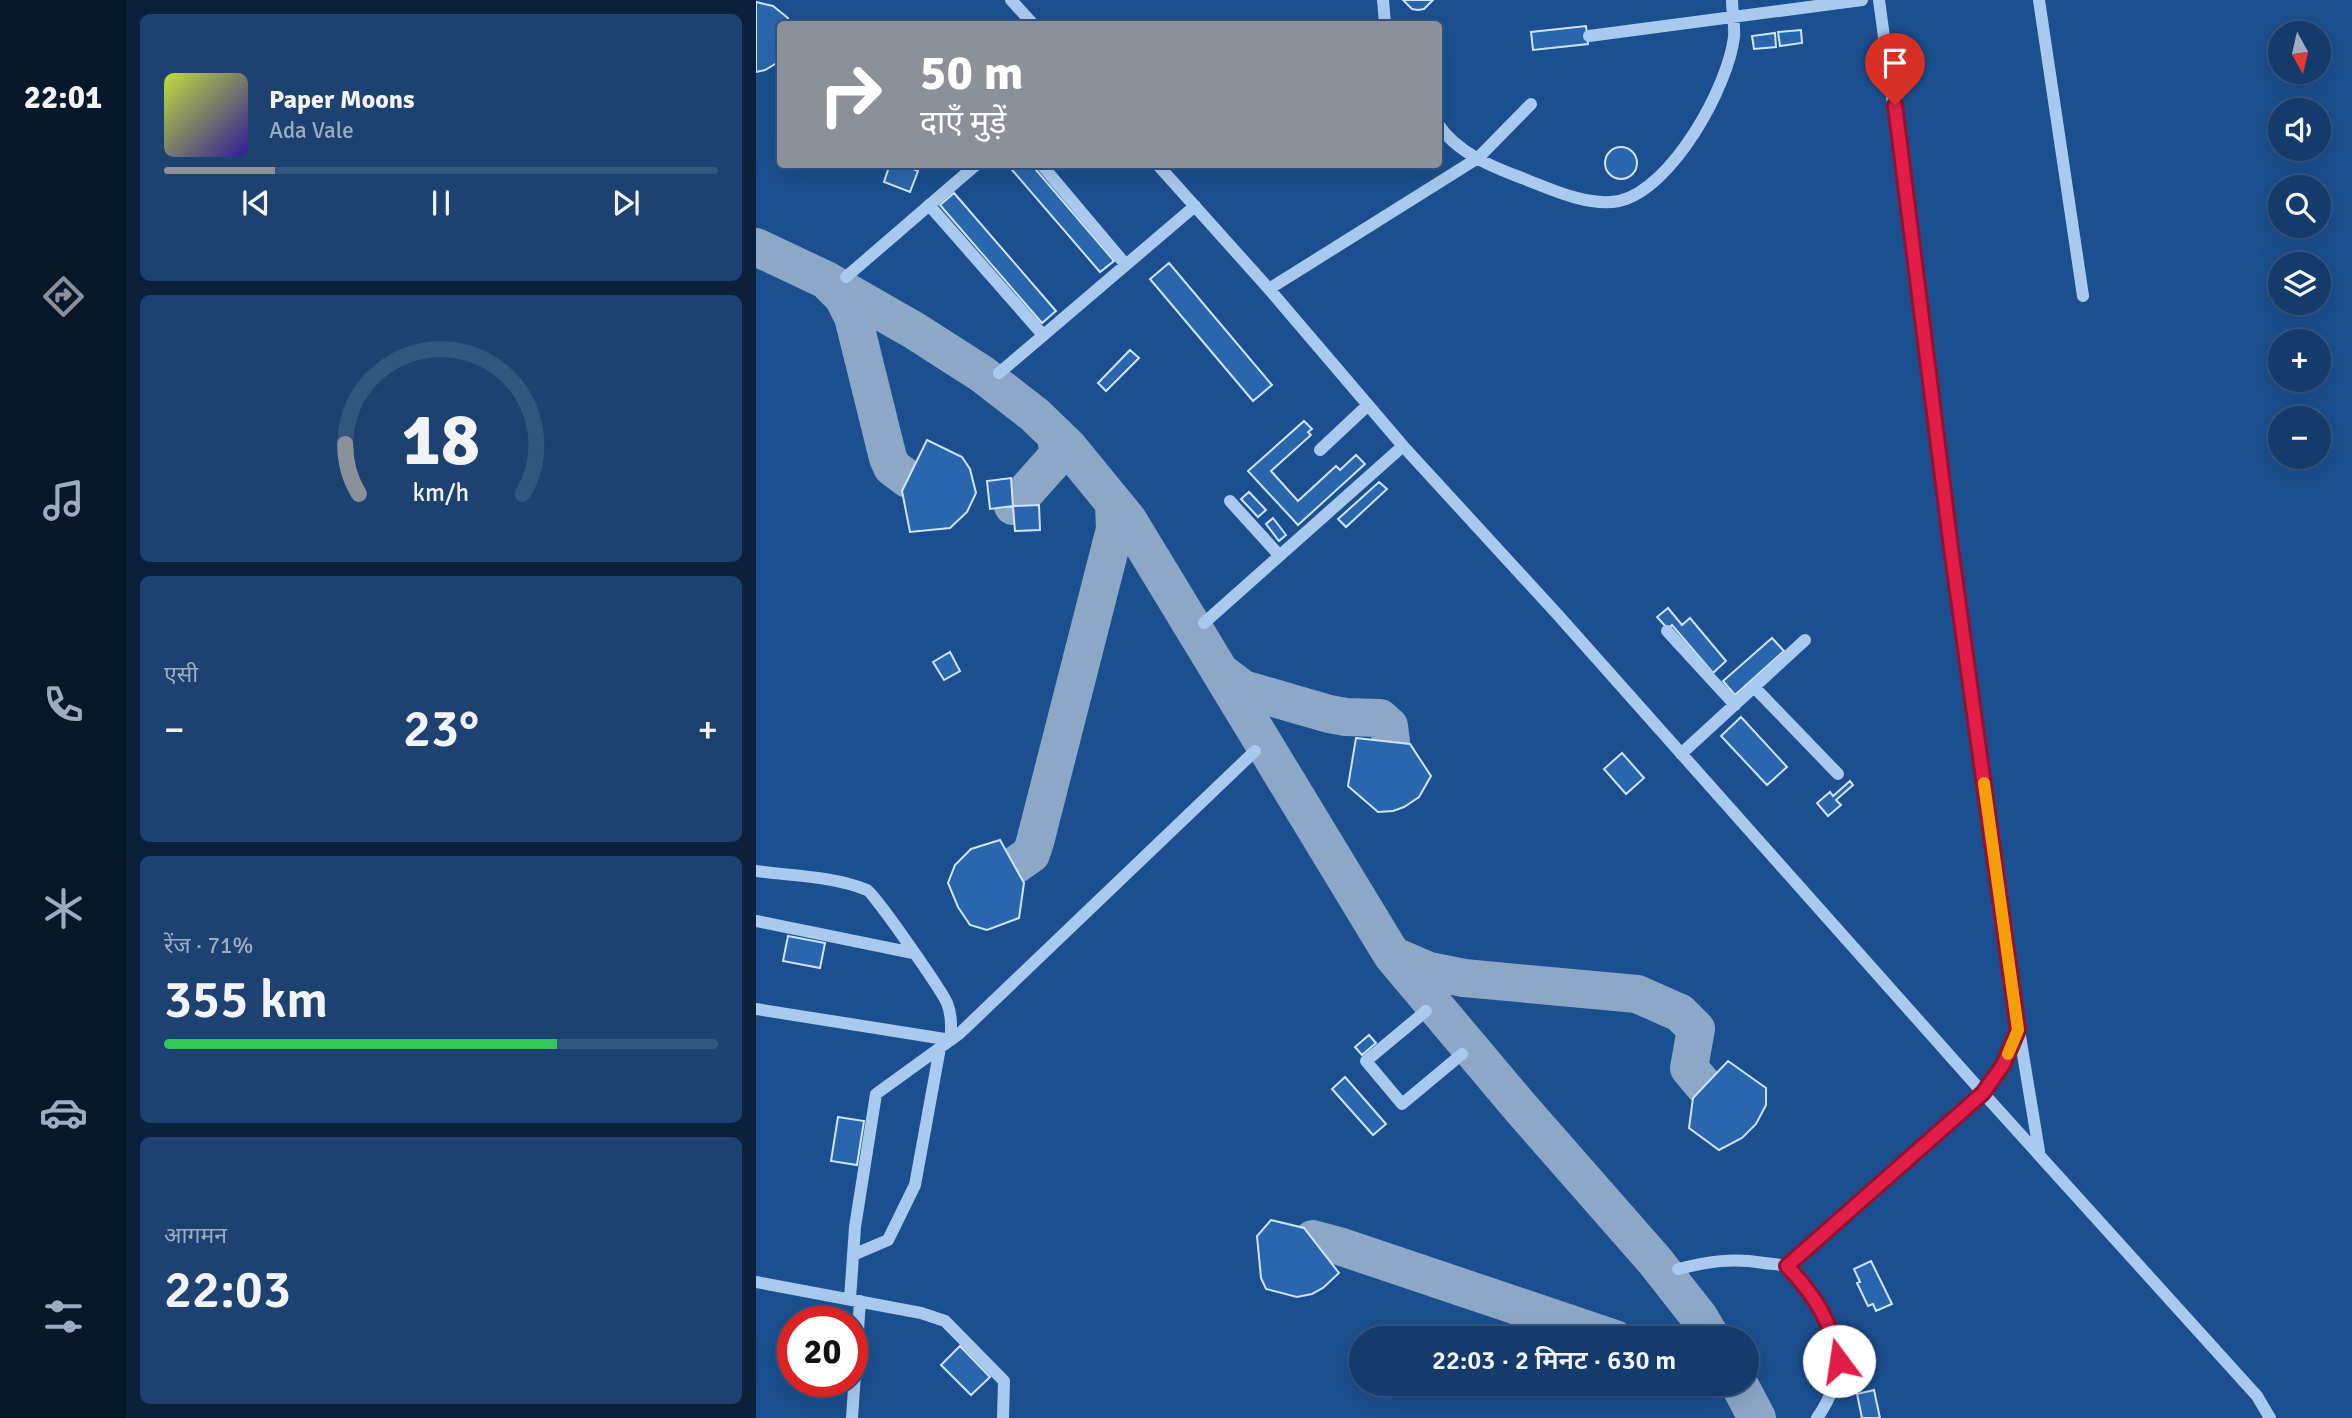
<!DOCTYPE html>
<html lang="hi">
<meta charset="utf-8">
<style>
body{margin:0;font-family:Signika,"Noto Sans Devanagari",sans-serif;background:#1d4271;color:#f1f3f6;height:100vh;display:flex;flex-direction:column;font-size:26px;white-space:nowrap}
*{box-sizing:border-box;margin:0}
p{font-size:23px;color:#9dadc1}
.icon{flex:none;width:38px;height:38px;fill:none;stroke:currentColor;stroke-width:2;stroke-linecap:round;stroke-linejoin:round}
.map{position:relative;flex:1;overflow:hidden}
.panel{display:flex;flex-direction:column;gap:14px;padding:14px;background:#0b203b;width:630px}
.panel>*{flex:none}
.banner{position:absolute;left:21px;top:21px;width:665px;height:147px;border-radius:7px;box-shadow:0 7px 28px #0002,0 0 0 2px #33557e;background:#8c9099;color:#fff;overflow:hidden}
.needle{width:46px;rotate:172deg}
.controls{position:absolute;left:1512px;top:21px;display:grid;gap:14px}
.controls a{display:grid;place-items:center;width:63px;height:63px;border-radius:50%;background:#143b6b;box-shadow:0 7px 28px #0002,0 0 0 2px #33557e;font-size:35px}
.speed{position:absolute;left:21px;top:1306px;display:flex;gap:14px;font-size:35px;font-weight:700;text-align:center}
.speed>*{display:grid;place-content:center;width:91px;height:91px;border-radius:50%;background:#143b6b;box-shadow:0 7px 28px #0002,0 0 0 2px #33557e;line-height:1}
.speed .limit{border:10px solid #d22;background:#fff;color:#111}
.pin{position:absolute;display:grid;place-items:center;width:60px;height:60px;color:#fff;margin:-72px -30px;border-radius:50% 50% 50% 0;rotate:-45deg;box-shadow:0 0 7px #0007}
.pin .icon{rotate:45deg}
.me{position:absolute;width:77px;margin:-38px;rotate:346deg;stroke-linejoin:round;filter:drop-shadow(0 0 5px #0008)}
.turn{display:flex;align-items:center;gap:24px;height:147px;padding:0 28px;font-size:32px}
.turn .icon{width:91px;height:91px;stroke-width:2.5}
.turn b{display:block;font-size:49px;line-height:60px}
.big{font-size:52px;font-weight:600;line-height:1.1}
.panel .widget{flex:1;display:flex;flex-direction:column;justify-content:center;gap:10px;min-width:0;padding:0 24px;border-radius:10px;background:#1d4271}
.panel .dial{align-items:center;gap:0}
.dial svg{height:182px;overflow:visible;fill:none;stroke:#33557e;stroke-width:7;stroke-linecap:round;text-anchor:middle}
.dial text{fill:#f1f3f6;stroke:none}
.song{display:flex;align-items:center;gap:21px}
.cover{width:84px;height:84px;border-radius:10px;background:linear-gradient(135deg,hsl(70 70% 55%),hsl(250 70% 35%))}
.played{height:7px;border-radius:4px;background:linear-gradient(90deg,#8c9099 20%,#33557e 20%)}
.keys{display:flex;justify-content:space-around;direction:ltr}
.heat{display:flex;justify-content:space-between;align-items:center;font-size:38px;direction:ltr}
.charge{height:10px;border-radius:5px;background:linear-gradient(90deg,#34c759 71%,#33557e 0)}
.trip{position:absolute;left:593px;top:1326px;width:410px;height:70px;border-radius:35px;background:#143b6b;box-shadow:0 7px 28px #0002,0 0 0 2px #33557e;font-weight:600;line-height:70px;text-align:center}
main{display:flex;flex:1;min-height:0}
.tab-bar{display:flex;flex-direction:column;width:126px;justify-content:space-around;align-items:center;background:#08182b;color:#9dadc1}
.tab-bar .icon{width:49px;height:49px}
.tab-bar .active{color:#8c9099}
.tab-bar b{font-size:32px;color:#f1f3f6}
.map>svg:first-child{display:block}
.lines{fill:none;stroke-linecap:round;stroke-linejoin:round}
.taxiway{stroke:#8da7c7;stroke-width:38}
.building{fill:#2a66ad;stroke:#cfe3fa;stroke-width:2}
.minor{stroke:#a9c9ee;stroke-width:12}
.route-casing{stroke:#92132f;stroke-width:18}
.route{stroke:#e11d48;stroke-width:12}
.slow{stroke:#f59e0b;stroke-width:12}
</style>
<main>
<nav class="tab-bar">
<b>22:01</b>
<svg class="icon active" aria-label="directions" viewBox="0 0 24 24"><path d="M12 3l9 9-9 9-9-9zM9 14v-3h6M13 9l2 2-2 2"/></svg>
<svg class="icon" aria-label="music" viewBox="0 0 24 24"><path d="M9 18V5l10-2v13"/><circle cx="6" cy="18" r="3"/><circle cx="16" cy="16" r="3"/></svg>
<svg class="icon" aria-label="phone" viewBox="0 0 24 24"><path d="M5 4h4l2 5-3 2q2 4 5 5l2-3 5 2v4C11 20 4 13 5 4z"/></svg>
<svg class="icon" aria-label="climate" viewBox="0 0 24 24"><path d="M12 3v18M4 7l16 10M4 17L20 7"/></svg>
<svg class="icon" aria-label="car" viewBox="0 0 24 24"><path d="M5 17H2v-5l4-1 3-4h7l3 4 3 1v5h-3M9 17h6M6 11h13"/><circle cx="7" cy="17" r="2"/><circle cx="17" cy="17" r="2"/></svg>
<svg class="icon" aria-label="filters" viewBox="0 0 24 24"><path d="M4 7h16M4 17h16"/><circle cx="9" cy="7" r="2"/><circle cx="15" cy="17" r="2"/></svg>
</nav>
<section class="panel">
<div class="widget">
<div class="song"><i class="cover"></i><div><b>Paper Moons</b><p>Ada Vale</p></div></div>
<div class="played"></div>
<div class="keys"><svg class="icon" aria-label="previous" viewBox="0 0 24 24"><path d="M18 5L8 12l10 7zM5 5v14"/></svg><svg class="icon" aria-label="pause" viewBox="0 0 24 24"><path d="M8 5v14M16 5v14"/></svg><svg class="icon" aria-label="next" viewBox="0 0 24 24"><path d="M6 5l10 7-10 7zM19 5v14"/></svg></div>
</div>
<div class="widget dial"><svg viewBox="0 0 100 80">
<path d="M14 69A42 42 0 1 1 86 69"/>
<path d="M14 69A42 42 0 0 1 8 47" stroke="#8c9099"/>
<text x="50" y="56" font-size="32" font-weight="700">18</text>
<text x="50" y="72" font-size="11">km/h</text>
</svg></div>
<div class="widget"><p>एसी</p>
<div class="heat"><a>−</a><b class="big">23°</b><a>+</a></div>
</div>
<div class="widget"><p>रेंज · 71%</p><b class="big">355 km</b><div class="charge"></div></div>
<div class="widget"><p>आगमन</p><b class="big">22:03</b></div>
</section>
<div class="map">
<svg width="1596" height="1418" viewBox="0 0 1596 1418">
<rect width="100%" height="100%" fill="#1b4f8f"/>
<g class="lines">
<path class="taxiway" d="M0 247 70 280 159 331 226 374 279 415 313 448 372 520 636 955 764 1107 899 1261 943 1317 956 1339
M74 284 87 297 97 317 132 458 136 467 152 479
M257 506 298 460 302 452 300 435
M466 673 487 689 573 714 590 717 624 718 633 726 635 742
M258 866 275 854 279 842 359 529 358 503
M638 956 673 971 708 978 881 994 924 1013 940 1029 933 1068 948 1086
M557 1239 583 1246 859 1339
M983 1384 1001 1418"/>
</g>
<path class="building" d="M647 0H677L668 9 662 10 656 9Z
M0 2 17 6 32 18 34 24H24V61L9 70 0 72Z
M830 26 832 44 777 50 775 32Z
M1045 30 1046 43 1024 46 1022 32Z
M1019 33 1020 47 998 49 996 36Z
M849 163a16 16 0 1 1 32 0a16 16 0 1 1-32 0Z
M134 164H145L162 171 154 192 128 182Z
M251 164H275L358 261 344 272Z
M198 193 300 311 286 323 184 205Z
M413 263 516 385 497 401 394 279Z
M374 350 383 358 350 391 342 383Z
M548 421 556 429 552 432 555 435 515 471 542 501 580 466 584 470 600 455 609 464 542 525 492 471Z
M171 440 206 457 214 469 220 493 211 512 194 528 154 532 146 491Z
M255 478 257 506 234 509 231 481Z
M623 482 631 489 590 527 582 519Z
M493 492 510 510 502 517 485 499Z
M283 505 284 530 259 531 257 506Z
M517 518 530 535 523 541 510 524Z
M912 608 926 625 934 618 970 661 957 673 916 625 912 629 901 617Z
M1016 638 1028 651 979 695 967 681Z
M194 652 204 671 188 680 177 662Z
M985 717 1031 767 1011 785 965 736Z
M600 738 654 744 675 776 663 797 648 807 637 811 622 812 592 786Z
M866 753 888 778 870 794 848 769Z
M1094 781 1097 785 1080 800 1085 805 1072 816 1061 803 1074 792 1077 796Z
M244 840 268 883 263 918 231 930 214 925 202 907 192 883 199 865 215 849Z
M32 936 69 943 64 968 27 961Z
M613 1035 620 1043 606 1055 599 1047Z
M972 1061 1010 1088V1105L1000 1124 986 1138 963 1150 933 1128 937 1098Z
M589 1077 630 1124 617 1135 576 1089Z
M82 1117 108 1121 101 1165 75 1161Z
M515 1220 548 1228 583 1273 567 1288 556 1294 541 1297 510 1289 505 1278 501 1236Z
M1115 1261 1136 1304 1120 1311 1117 1304 1112 1306 1101 1283 1104 1282 1098 1269Z
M204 1346 234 1377 215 1395 185 1365Z
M1118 1390 1124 1418H1106L1101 1394Z"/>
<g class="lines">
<path class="minor" d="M255 0 277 24
M627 0 629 24
M1123 0 1257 994 1283 1151
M1283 0 1327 296
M833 36 1106 0
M682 124C700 152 736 167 766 178 794 189 832 207 863 201 916 189 972 87 978 37 979 25 976 12 976 0
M285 164 370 265
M401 164 513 289 647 446 802 615 1227 1093 1501 1396 1514 1418
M173 205 287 335
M90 277 221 164
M513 289 722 158 775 104
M243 373 439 206
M564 450 612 405
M474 501 523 555
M448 623 647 446
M911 631 979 705
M998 687 1082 774
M925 754 1049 640
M0 871C36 876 77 876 111 890 118 893 186 991 191 1003 196 1015 195 1027 195 1040L0 1009
M0 921 157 953
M670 1011 610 1061 646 1104 706 1054
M97 1255 132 1240 159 1185 184 1048
M1031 1267 1227 1093 1247 1065 1262 1030
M922 1269C954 1261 976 1258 1008 1263 1015 1264 1023 1264 1029 1266 1038 1270 1046 1282 1051 1290 1084 1333 1094 1371 1061 1418
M0 1282 165 1313 189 1321 248 1381 247 1418
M94 1299 99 1227 120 1094 203 1034 499 751
M96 1418 104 1301"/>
</g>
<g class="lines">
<defs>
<path id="route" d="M1083 1361C1074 1320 1060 1297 1031 1266L1227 1093 1247 1065 1262 1030 1195 548 1139 105"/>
</defs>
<use href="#route" class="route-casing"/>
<use href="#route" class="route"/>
<path class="slow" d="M1228 783 1262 1030 1252 1054"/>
</g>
</svg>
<div class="controls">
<a><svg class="needle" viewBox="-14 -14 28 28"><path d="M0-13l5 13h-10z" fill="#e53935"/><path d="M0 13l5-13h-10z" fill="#9dadc1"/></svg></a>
<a><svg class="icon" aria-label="sound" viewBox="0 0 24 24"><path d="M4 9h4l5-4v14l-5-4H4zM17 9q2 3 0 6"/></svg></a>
<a><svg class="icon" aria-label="search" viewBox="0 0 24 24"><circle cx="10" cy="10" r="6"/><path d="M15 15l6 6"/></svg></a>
<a><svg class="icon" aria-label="layers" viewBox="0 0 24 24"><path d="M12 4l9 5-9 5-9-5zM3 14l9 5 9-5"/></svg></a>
<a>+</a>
<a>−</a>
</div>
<div class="speed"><div class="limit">20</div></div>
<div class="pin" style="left:1139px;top:105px;background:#d93025"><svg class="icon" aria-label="arrive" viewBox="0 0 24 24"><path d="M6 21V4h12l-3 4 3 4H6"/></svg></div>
<svg class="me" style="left:1083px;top:1361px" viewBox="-20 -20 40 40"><circle r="19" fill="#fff"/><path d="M0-13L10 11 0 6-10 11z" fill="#e11d48"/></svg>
<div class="trip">22:03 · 2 मिनट · 630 m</div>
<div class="banner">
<div class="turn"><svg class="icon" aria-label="right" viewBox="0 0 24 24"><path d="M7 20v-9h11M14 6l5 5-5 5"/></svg><div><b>50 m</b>दाएँ मुड़ें</div></div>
</div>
</div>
</main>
